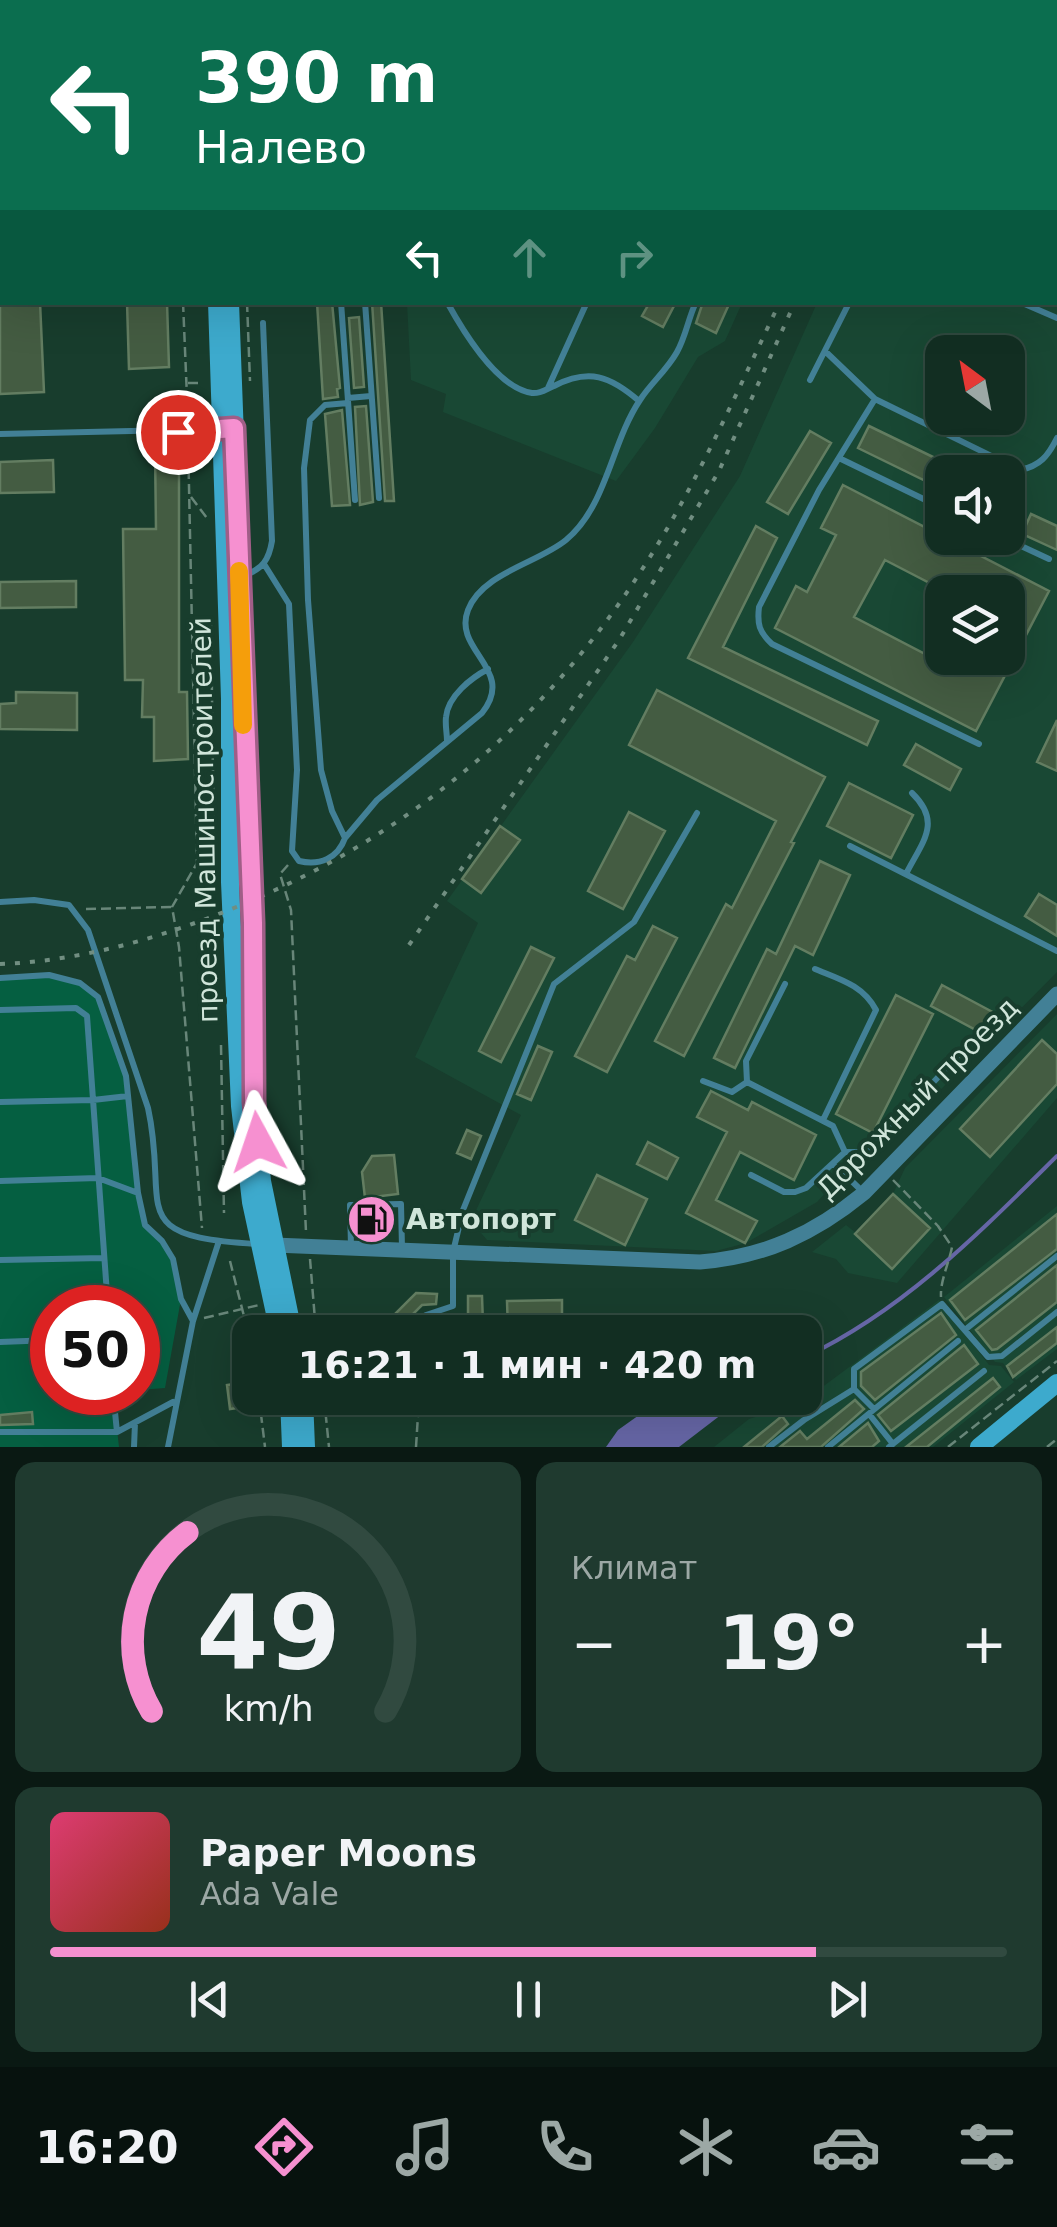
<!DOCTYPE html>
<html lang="ru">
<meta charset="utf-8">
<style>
body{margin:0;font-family:"DejaVu Sans",sans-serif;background:#1f3a2f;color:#f1f3f6;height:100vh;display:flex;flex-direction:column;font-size:38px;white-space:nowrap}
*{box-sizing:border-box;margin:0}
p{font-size:32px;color:#9ca8a5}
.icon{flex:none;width:55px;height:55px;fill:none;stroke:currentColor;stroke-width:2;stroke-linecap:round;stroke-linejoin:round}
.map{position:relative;height:1447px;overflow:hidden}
.side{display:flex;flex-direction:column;gap:15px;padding:15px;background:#0a1913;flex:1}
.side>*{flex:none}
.banner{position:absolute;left:0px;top:0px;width:1058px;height:305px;box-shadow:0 10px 40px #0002,0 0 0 2px #314a40;background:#0b6e4f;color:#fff;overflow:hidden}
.needle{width:65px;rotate:328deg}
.fabs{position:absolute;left:925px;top:335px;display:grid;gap:20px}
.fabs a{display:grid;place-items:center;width:100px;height:100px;border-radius:20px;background:#122e22;box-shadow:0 10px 40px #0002,0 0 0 2px #314a40;font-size:50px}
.speed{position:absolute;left:30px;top:1285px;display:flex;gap:20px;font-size:50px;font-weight:700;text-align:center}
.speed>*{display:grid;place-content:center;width:130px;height:130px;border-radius:50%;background:#122e22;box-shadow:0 10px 40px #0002,0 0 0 2px #314a40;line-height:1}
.speed .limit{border:15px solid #d22;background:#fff;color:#111}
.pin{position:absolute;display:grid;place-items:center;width:85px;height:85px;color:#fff;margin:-42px;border:5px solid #fff;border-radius:50%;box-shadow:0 2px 10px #0007}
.me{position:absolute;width:110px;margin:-55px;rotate:355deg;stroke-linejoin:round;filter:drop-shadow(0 0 8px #0008)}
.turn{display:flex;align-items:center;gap:35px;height:210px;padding:0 30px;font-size:45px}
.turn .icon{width:130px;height:130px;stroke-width:2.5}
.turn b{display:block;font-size:70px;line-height:85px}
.lanes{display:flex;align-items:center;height:95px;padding:0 30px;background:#0003;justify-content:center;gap:50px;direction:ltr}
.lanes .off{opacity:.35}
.big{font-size:75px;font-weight:800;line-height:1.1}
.side .widget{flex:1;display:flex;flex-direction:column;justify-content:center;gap:15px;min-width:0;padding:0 35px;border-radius:20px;background:#1f3a2f}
.side .dial{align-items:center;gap:0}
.dial svg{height:260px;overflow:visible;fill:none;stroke:#314a40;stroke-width:7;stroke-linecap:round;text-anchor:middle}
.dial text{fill:#f1f3f6;stroke:none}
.song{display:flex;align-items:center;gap:30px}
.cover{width:120px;height:120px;border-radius:15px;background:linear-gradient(135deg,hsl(340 70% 55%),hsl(10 70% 35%))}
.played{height:10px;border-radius:5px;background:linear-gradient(90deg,#f690d0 80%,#314a40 80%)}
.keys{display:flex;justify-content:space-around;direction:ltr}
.heat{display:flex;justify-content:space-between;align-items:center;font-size:55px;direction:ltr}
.side .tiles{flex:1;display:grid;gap:15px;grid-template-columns:1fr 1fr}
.widget:last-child{grid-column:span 2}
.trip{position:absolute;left:232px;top:1315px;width:590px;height:100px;border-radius:20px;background:#122e22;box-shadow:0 10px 40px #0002,0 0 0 2px #314a40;font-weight:800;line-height:100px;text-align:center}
.dock{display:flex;height:160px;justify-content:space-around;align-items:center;background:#07120e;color:#9ca8a5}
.dock .icon{width:70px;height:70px}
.dock .on{color:#f690d0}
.dock b{font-size:45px;color:#f1f3f6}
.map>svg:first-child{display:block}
.built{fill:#194834;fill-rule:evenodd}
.green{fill:#055f41}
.water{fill:#6666a6}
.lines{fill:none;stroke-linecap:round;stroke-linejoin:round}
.stream{stroke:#6666a6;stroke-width:4}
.building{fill:#445c42;stroke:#637d61;stroke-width:2.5;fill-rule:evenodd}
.path{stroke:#688679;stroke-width:2.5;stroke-dasharray:10 5;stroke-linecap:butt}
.service{stroke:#428096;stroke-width:6}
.tertiary{stroke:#428096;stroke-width:15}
.secondary{stroke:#3daacd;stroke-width:18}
.rail{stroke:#718e81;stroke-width:4;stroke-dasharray:5 10;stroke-linecap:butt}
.route-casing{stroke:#a05e87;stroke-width:25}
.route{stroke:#f690d0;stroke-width:18}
.slow{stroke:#f59e0b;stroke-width:18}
.labels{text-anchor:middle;stroke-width:8;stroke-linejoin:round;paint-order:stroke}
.street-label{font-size:28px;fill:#d0e5da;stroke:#183d2d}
.poi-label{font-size:28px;font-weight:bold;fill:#d0e5da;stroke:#183d2d;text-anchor:start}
</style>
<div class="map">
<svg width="1057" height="1447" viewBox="0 0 1057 1447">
<rect width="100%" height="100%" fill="#183d2d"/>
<path class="built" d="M391 0H811V2H391Z
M1045 0H1057V972L866 1165 852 1164 817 1202 746 1243 716 1251 487 1240 471 1221 521 1115 415 1057 478 923 447 901 633 642 740 476 817 303 1055 302V2H1043ZM942 352H1008V418H942ZM942 472H1008V538H942ZM942 592H1008V658H942Z
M407 303H742L725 341 698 357 655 428 616 481 443 412 446 394 411 380Z
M1057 1014V1098L897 1283 848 1273 836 1259 812 1252 846 1225 856 1233 893 1194 905 1168Z
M1057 1206V1349L1016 1380 1003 1363 995 1362 944 1297Z
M939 1300 989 1365 1001 1366 1014 1382 933 1447H714L749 1419 801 1403Z"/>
<path class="green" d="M49 975 80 983 98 997 126 1076 138 1193 145 1225 173 1259 181 1299 165 1388 138 1390V1308H52V1392L113 1393 119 1447H0V978Z"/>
<path class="water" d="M663 1398H743L679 1447H606L618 1430Z"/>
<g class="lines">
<path class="stream" d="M805 1357C904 1310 980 1232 1057 1156"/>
</g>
<path class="building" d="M0 302H40L44 392 0 394Z
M127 302H167L169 367 129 369Z
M317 302H332L340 388 337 389 338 397 323 399Z
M372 302H381L394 501H385Z
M650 302H676L663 327 642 316Z
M703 302H730L716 333 696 323Z
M359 317 364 387 354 388 349 318Z
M366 406 373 502 360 505 355 407Z
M342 410 350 505 332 506 325 414Z
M869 426 964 472H942V489L858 448Z
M810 431 831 443 788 514 767 502Z
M179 447V692H187L188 759 154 761V717H142L143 680H125L123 529H156L155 448Z
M53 460 54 492 0 493V462Z
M843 485 1049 591 976 731 775 628 796 586 807 592 836 535 821 528ZM885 560 947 592H1008V658H963L956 670 854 617Z
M1031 514 1057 526V550L1022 534Z
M756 526 777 538 723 647 878 721 867 745 688 658Z
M76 581V607L0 608V582Z
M657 690 825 777 791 842 794 843 684 1056 655 1041 726 904 732 908 776 821 629 745Z
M16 692 77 693V730L0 729V704L16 703Z
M1057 720V771L1037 762Z
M916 744 961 769 950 790 904 765Z
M849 783 913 815 891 858 827 826Z
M629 812 665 831 623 909 588 891Z
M500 826 520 840 481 893 462 879Z
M820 861 850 875 813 955 795 946 735 1068 714 1058 767 949 776 954Z
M1039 894 1057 905V936L1025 916Z
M653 926 677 938 607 1072 575 1056 627 956 635 960Z
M531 947 554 958 501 1062 479 1051Z
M942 985 1000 1016 989 1037 931 1006Z
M896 995 933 1014 873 1133 836 1114Z
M1042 1040 1057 1054V1084L990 1157 960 1129Z
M538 1046 552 1052 531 1100 517 1094Z
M711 1091 748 1110 752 1102 816 1135 794 1180 740 1152 716 1200 757 1221 745 1243 686 1213 727 1132 697 1117Z
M467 1130 481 1136 471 1159 457 1153Z
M648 1142 678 1158 667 1179 637 1164Z
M394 1155 398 1194 365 1198 362 1172 372 1156Z
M597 1175 647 1199 625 1245 575 1220Z
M893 1194 930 1228 892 1269 855 1234Z
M388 1211 389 1227 357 1229V1212Z
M1057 1214V1249L965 1320 950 1300Z
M1057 1265V1302L997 1349 992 1350 976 1330Z
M416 1293 437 1294 436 1304 422 1305 395 1332H377Z
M468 1296H482L483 1323 468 1324Z
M562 1300V1332H508L507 1301Z
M941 1313 956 1335 875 1400 861 1386V1372Z
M1057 1327V1343L1013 1377 1007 1366Z
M964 1345 978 1364 891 1431 878 1415Z
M993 1378 1000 1387 927 1447H906Z
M241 1383 244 1407 230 1409 227 1385Z
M855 1400 864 1409 821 1447H780L800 1431 807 1439Z
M32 1412 33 1424 0 1425V1415Z
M782 1416 788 1424 762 1447H744Z
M868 1423 879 1441 872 1447H839Z"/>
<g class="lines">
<path class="path" d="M233 0V2
M0 60H2
M183 302 188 421
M247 302 250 381
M188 383H202
M188 439 197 863 172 907 179 947 202 1228
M191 497 207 518
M211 620 214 852
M288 865 280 874 291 910 306 1232
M86 909 172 907
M221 1045 224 1213
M893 1180 938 1226 952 1247C949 1263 940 1281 941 1297
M310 1259 316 1332
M230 1261 250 1340
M204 1318 259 1305
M259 1398 265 1447
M324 1398 329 1447
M416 1447 418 1415
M948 1447 1057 1361
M1047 1447 1057 1439"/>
<path class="service" d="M75 0V2
M491 0V2
M720 0V2
M341 302 355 500
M365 302 379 498
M447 302C463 331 497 388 532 393 541 394 546 389 554 386 589 368 610 376 639 401
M1020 302 1057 318
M826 352 875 399
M810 380 849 303
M548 388 587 302
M348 398 371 396
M0 434 219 429
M841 459 942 508
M1004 538 1049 559
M264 564 289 604 297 770 292 851 299 861C320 866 338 858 345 838L332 811 321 770 308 600 304 468 310 420 325 405 348 403
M245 575C263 569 269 559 272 541L263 323
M447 741C447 733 445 725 446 717 448 696 471 678 488 669
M979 744 772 644C759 632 757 624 759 607L819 490 875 399 1020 470C1040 466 1048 456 1057 438
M345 838 377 800 482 713C517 669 452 651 468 610 482 573 538 563 566 540 607 506 611 443 640 400 651 383 667 370 677 352 686 336 688 319 696 302
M850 846 1057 951
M907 872C923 841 942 822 912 793
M0 902 34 900 69 905 88 930 148 1108C170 1208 121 1237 258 1244
M815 969C839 979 863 985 876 1010L823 1120
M0 978 49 975 80 983 98 997 126 1076 138 1193 145 1225 162 1241 173 1259 181 1299 193 1321
M0 1010 76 1008 87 1016 108 1308
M703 1081 732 1092 747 1082
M747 1082 833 1126 845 1152
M747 1082 746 1061 785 984
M0 1102 93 1100 128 1096
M834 1164 863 1192
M751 1175 784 1192H795L806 1188 845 1152H862L873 1146 960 1054
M0 1181 98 1178 138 1193
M351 1247 350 1205 401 1204 402 1248
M0 1260 104 1258
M966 1329 1057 1256
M408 1332 426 1315 453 1306V1252L463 1210 554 984 634 922 697 813
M0 1342 52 1340
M854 1389V1369L942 1304 988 1357 1002 1356 1057 1312
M113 1392 117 1432
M869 1414 893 1444
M0 1432H117L173 1402
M134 1447 135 1423
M168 1447 193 1321 219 1241
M769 1447 804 1420 854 1389 874 1409
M828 1447 958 1341
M889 1447 984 1371"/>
<path class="tertiary" d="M0 38H2
M274 1245 700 1262C764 1257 814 1234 864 1193L1057 994"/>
<path class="secondary" d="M207 0V2
M217 302 230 699V882L240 1106 251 1202 279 1332
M230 302 253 923 254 1102 262 1181 293 1332
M289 1398 291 1447
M304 1398 306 1447
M979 1447 1057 1383"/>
<path class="rail" d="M852 0 853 2
M918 2 919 0
M936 2 937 0
M409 945 619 640 719 471 795 302
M0 964C89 961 181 932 262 896 420 826 547 717 641 571 696 487 736 393 780 302"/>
</g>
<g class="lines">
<defs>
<path id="route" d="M178 432 234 428 253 923 254 1102 258 1142"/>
</defs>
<use href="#route" class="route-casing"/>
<use href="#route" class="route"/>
<path class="slow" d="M239 571 243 725"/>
</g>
<defs>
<symbol id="fuel-disc" viewBox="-11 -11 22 22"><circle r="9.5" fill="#f690d0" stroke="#183d2d"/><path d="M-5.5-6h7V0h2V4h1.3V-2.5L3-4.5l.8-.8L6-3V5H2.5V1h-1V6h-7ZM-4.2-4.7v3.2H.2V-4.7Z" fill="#111"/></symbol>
</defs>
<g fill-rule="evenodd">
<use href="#fuel-disc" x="344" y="1192" width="55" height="55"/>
</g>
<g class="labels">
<g class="street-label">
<text transform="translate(204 820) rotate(-91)" y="10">проезд Машиностроителей</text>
<text transform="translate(917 1098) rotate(-45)" y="10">Дорожный проезд</text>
</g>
<g class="poi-label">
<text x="406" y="1229">Автопорт</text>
</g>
</g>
</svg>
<div class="fabs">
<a><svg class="needle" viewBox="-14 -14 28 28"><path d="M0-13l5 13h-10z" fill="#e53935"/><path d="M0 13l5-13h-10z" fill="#9ca8a5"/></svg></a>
<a><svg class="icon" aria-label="sound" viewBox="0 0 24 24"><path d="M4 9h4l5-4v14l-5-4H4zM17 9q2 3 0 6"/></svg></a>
<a><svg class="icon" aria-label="layers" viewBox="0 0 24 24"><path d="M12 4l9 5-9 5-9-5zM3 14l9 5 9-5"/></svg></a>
</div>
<div class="speed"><div class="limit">50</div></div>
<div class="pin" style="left:178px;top:432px;background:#d93025"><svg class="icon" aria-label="arrive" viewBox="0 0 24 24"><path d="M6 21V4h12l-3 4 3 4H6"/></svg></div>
<svg class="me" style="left:258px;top:1142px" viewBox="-20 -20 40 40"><path d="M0-17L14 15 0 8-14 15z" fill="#f690d0" stroke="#fff" stroke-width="4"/></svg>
<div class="trip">16:21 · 1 мин · 420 m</div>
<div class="banner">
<div class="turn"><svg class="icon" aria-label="left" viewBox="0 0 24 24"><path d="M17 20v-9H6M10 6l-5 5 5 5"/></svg><div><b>390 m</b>Налево</div></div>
<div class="lanes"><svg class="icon" aria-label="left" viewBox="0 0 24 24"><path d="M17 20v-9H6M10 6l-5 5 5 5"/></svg><svg class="icon off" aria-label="ahead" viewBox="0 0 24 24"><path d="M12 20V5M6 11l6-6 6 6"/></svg><svg class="icon off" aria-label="right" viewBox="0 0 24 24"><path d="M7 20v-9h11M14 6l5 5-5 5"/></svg></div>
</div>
</div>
<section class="side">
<div class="tiles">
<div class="widget dial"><svg viewBox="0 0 100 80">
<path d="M14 69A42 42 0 1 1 86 69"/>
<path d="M14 69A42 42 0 0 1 25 14" stroke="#f690d0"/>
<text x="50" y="56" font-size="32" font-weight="700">49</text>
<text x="50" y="72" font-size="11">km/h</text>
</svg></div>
<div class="widget"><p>Климат</p>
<div class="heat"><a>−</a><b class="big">19°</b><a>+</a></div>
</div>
<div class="widget">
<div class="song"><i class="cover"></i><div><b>Paper Moons</b><p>Ada Vale</p></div></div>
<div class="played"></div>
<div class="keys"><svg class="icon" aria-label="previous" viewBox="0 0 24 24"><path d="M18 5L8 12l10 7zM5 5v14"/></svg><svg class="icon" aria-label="pause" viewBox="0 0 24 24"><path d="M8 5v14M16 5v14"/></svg><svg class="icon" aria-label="next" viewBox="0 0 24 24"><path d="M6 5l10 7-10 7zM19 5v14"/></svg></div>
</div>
</div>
</section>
<nav class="dock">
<b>16:20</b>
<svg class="icon on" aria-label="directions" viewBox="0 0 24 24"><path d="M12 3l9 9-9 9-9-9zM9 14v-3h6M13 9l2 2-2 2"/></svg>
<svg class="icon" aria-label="music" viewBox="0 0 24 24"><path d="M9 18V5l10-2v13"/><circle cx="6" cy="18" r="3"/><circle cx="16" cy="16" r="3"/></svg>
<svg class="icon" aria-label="phone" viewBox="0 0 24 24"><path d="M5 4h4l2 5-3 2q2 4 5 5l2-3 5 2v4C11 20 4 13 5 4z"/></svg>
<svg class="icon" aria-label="climate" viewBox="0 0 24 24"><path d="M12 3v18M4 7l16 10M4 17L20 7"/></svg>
<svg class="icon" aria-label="car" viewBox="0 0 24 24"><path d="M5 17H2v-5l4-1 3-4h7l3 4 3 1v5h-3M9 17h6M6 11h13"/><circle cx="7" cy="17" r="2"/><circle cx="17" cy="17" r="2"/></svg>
<svg class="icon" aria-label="filters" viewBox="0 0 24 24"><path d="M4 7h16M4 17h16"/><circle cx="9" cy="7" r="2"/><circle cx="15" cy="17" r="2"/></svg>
</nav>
